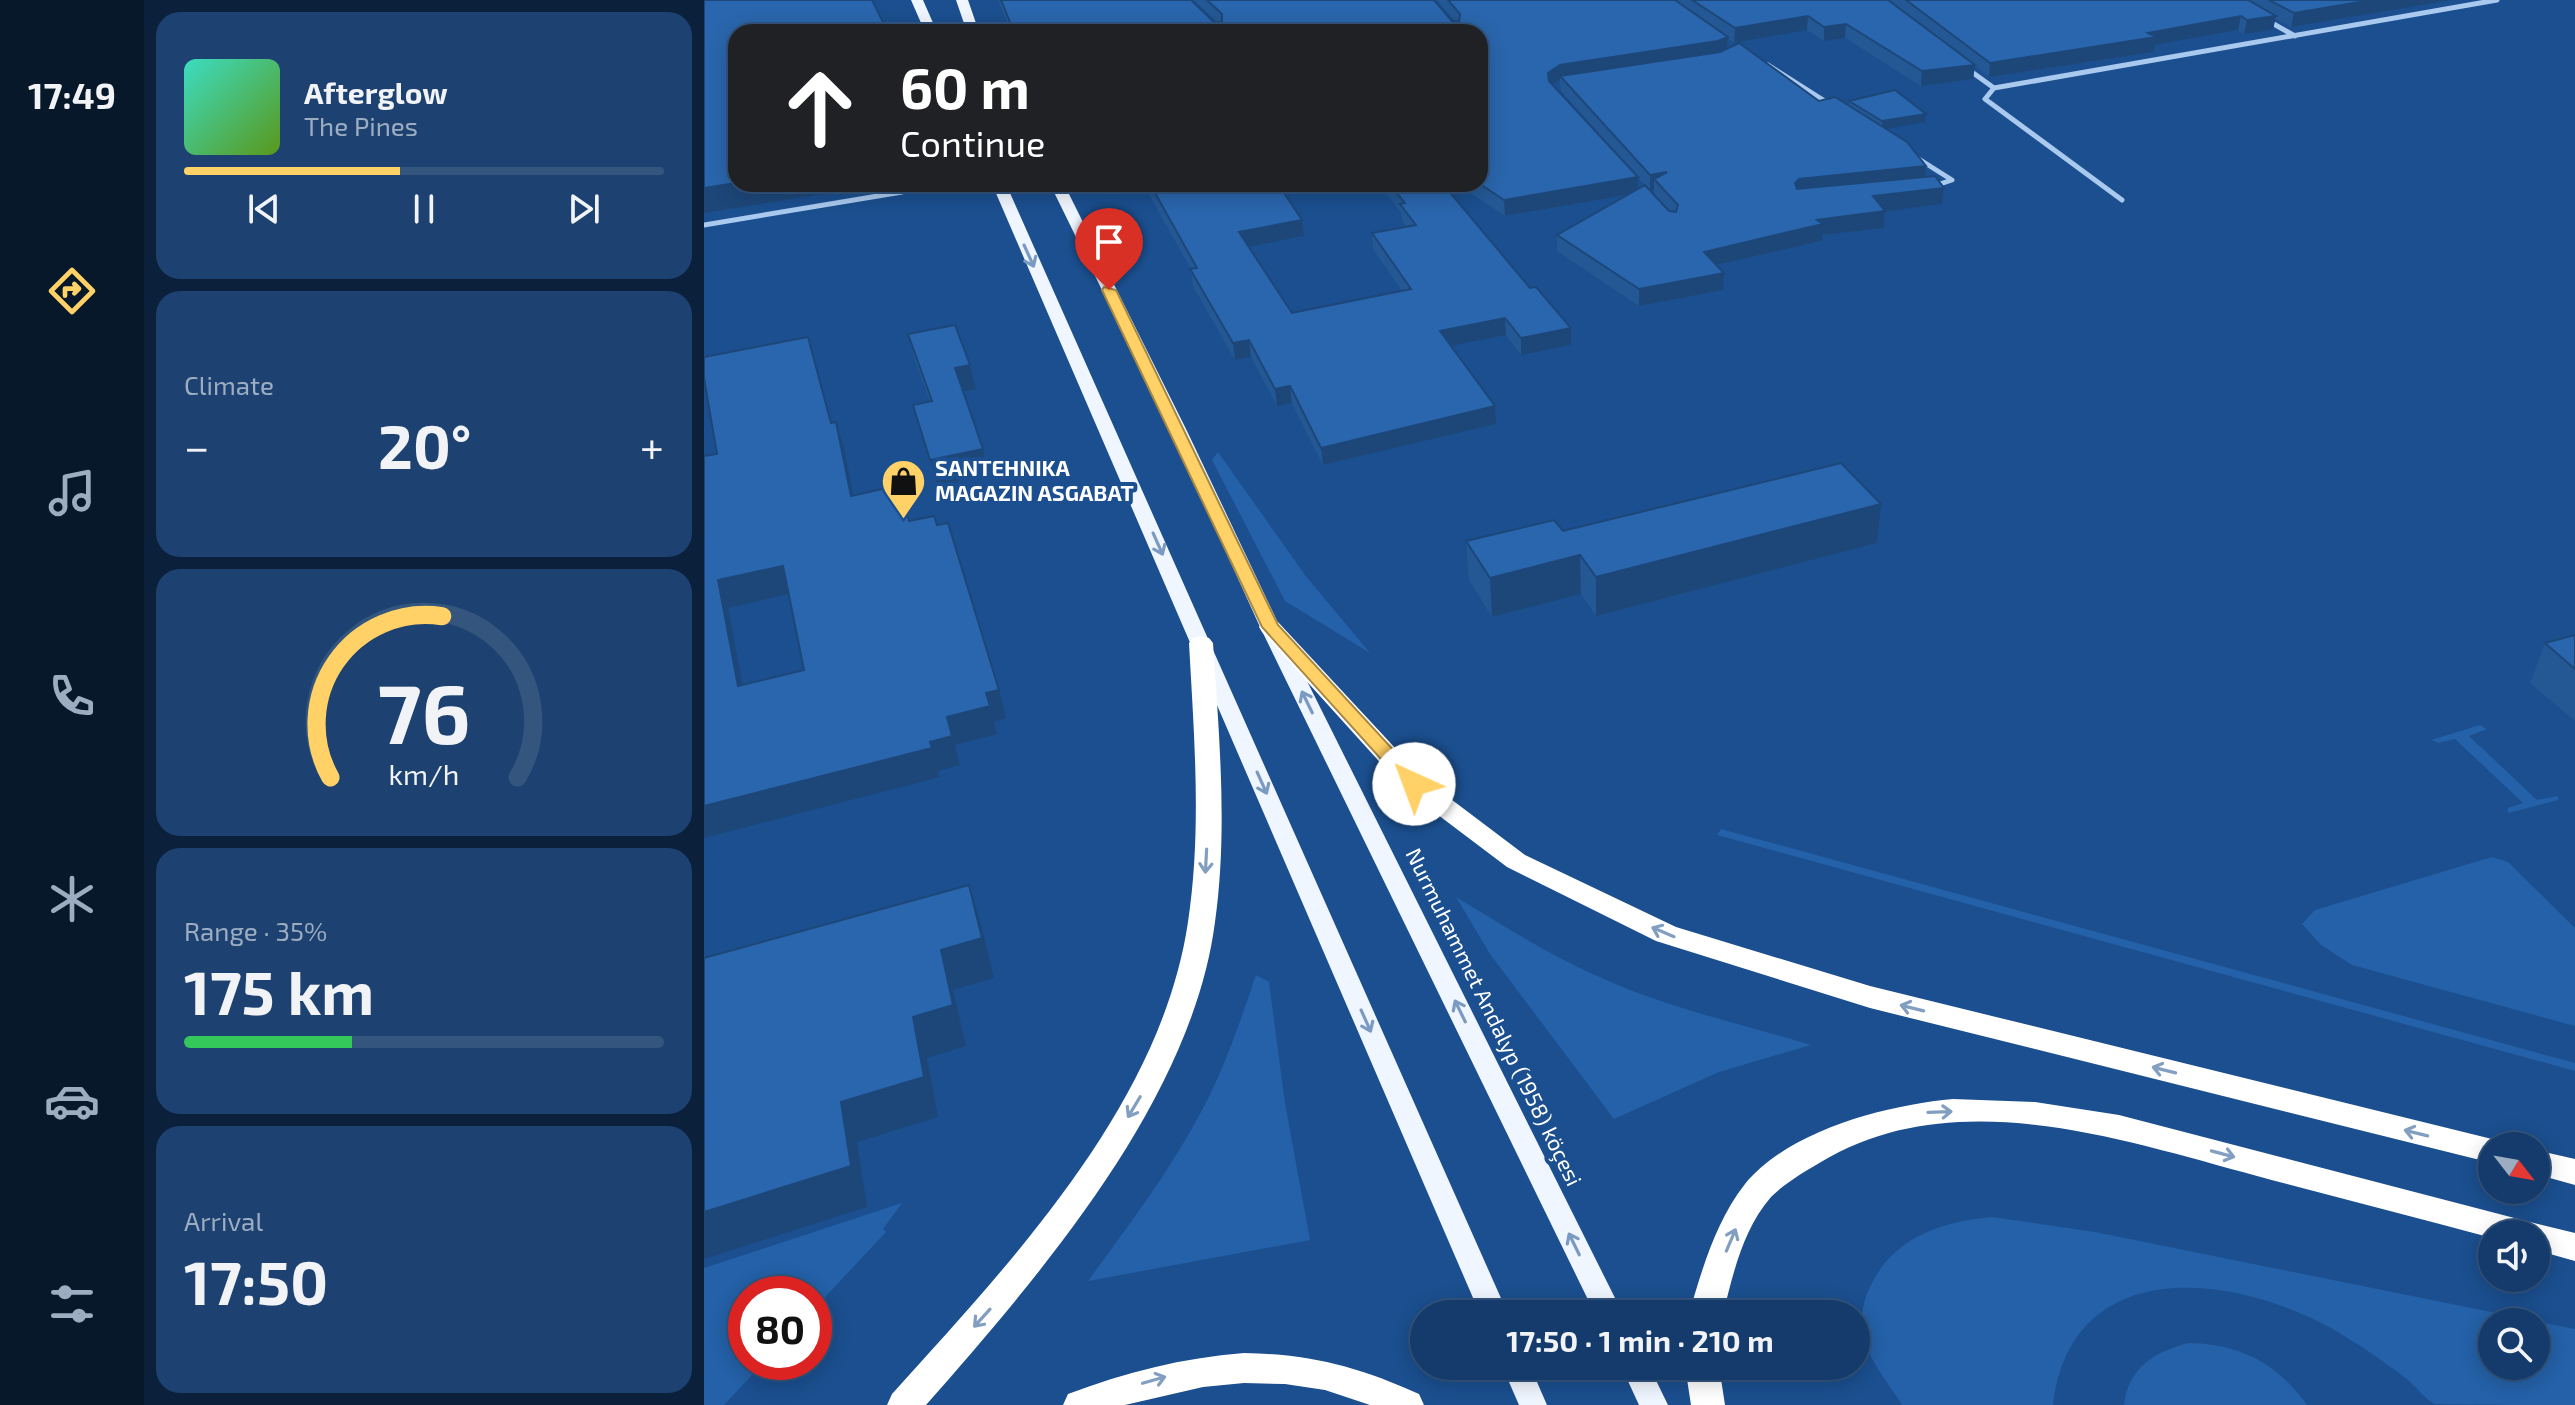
<!DOCTYPE html>
<meta charset="utf-8">
<style>
body{margin:0;font-family:"Exo 2",sans-serif;background:#1d4271;color:#f1f3f6;height:100vh;display:flex;flex-direction:column;font-size:30px;white-space:nowrap}
*{box-sizing:border-box;margin:0}
p{font-size:26px;color:#9dadc1}
.icon{flex:none;width:44px;height:44px;fill:none;stroke:currentColor;stroke-width:2;stroke-linecap:round;stroke-linejoin:round}
.map{position:relative;flex:1;overflow:hidden}
.panel{display:flex;flex-direction:column;gap:12px;padding:12px;background:#0b203b;width:560px}
.panel>*{flex:none}
.hud{position:absolute;left:24px;top:24px;width:760px;height:168px;border-radius:24px;box-shadow:0 4px 20px #0003,0 0 0 2px #33557e;background:#202124;color:#fff;overflow:hidden}
.needle{width:52px;rotate:121deg}
.controls{position:absolute;left:1774px;top:1132px;display:grid;gap:16px}
.controls a{display:grid;place-items:center;width:72px;height:72px;border-radius:50%;background:#143b6b;box-shadow:0 4px 20px #0003,0 0 0 2px #33557e;font-size:40px}
.speed{position:absolute;left:24px;top:1276px;display:flex;gap:16px;font-size:40px;font-weight:700;text-align:center}
.speed>*{display:grid;place-content:center;width:104px;height:104px;border-radius:50%;background:#143b6b;box-shadow:0 4px 20px #0003,0 0 0 2px #33557e;line-height:1}
.speed .limit{border:12px solid #d22;background:#fff;color:#111}
.pin{position:absolute;display:grid;place-items:center;width:68px;height:68px;color:#fff;margin:-82px -34px;border-radius:50% 50% 50% 0;rotate:-45deg;box-shadow:0 0 8px #0007}
.pin .icon{rotate:45deg}
.me{position:absolute;width:88px;margin:-44px;rotate:317deg;stroke-linejoin:round;filter:drop-shadow(0 0 6px #0008)}
.turn{display:flex;align-items:center;gap:28px;height:168px;padding:0 40px;font-size:36px}
.turn .icon{width:104px;height:104px;stroke-width:2.5}
.turn b{display:block;font-size:56px;line-height:68px}
.big{font-size:60px;font-weight:700;line-height:1.1}
.panel .card{flex:1;display:flex;flex-direction:column;justify-content:center;gap:12px;min-width:0;padding:0 28px;border-radius:24px;background:#1d4271}
.panel .dial{align-items:center;gap:0}
.dial svg{height:208px;overflow:visible;fill:none;stroke:#33557e;stroke-width:7;stroke-linecap:round;text-anchor:middle}
.dial text{fill:#f1f3f6;stroke:none}
.song{display:flex;align-items:center;gap:24px}
.cover{width:96px;height:96px;border-radius:12px;background:linear-gradient(135deg,hsl(170 70% 55%),hsl(90 70% 35%))}
.played{height:8px;border-radius:4px;background:linear-gradient(90deg,#ffd166 45%,#33557e 45%)}
.keys{display:flex;justify-content:space-around;direction:ltr}
.heat{display:flex;justify-content:space-between;align-items:center;font-size:44px;direction:ltr}
.charge{height:12px;border-radius:6px;background:linear-gradient(90deg,#34c759 35%,#33557e 0)}
.trip{position:absolute;left:706px;top:1300px;width:460px;height:80px;border-radius:40px;background:#143b6b;box-shadow:0 4px 20px #0003,0 0 0 2px #33557e;font-weight:700;line-height:80px;text-align:center}
main{display:flex;flex:1;min-height:0}
.menu{display:flex;flex-direction:column;width:144px;justify-content:space-around;align-items:center;background:#08182b;color:#9dadc1}
.menu .icon{width:56px;height:56px}
.menu .on{color:#ffd166}
.menu b{font-size:36px;color:#f1f3f6}
.map>svg:first-child{display:block}
.green{fill:#2461a8;fill-rule:evenodd}
.lines{fill:none;stroke-linecap:round;stroke-linejoin:round}
.street{stroke:#a9c9ee;stroke-width:5}
.primary{fill:#f0f6ff;fill-rule:evenodd}
.highway{fill:#fff;fill-rule:evenodd}
.wall{fill:#245895;fill-rule:evenodd}
.shaded-wall{fill:#1d4779}
.building{fill:#2a66ad;stroke:#1d4779;stroke-width:2;fill-rule:evenodd}
.oneway{stroke:#7b9ac1}
.oneway2{stroke:#829ec1}
.route{fill:#ffd166;stroke:#a68842;stroke-width:2}
.labels{text-anchor:middle;stroke-width:8;stroke-linejoin:round;paint-order:stroke}
.poi-label{font-size:22px;font-weight:bold;fill:#fff;stroke:#1b4f8f;text-anchor:start}
.street-label{font-size:22px;fill:#fff;stroke:#1b4f8f}
</style>
<main>
<nav class="menu">
<b>17:49</b>
<svg class="icon on" aria-label="directions" viewBox="0 0 24 24"><path d="M12 3l9 9-9 9-9-9zM9 14v-3h6M13 9l2 2-2 2"/></svg>
<svg class="icon" aria-label="music" viewBox="0 0 24 24"><path d="M9 18V5l10-2v13"/><circle cx="6" cy="18" r="3"/><circle cx="16" cy="16" r="3"/></svg>
<svg class="icon" aria-label="phone" viewBox="0 0 24 24"><path d="M5 4h4l2 5-3 2q2 4 5 5l2-3 5 2v4C11 20 4 13 5 4z"/></svg>
<svg class="icon" aria-label="climate" viewBox="0 0 24 24"><path d="M12 3v18M4 7l16 10M4 17L20 7"/></svg>
<svg class="icon" aria-label="car" viewBox="0 0 24 24"><path d="M5 17H2v-5l4-1 3-4h7l3 4 3 1v5h-3M9 17h6M6 11h13"/><circle cx="7" cy="17" r="2"/><circle cx="17" cy="17" r="2"/></svg>
<svg class="icon" aria-label="filters" viewBox="0 0 24 24"><path d="M4 7h16M4 17h16"/><circle cx="9" cy="7" r="2"/><circle cx="15" cy="17" r="2"/></svg>
</nav>
<section class="panel">
<div class="card">
<div class="song"><i class="cover"></i><div><b>Afterglow</b><p>The Pines</p></div></div>
<div class="played"></div>
<div class="keys"><svg class="icon" aria-label="previous" viewBox="0 0 24 24"><path d="M18 5L8 12l10 7zM5 5v14"/></svg><svg class="icon" aria-label="pause" viewBox="0 0 24 24"><path d="M8 5v14M16 5v14"/></svg><svg class="icon" aria-label="next" viewBox="0 0 24 24"><path d="M6 5l10 7-10 7zM19 5v14"/></svg></div>
</div>
<div class="card"><p>Climate</p>
<div class="heat"><a>−</a><b class="big">20°</b><a>+</a></div>
</div>
<div class="card dial"><svg viewBox="0 0 100 80">
<path d="M14 69A42 42 0 1 1 86 69"/>
<path d="M14 69A42 42 0 0 1 57 7" stroke="#ffd166"/>
<text x="50" y="56" font-size="32" font-weight="700">76</text>
<text x="50" y="72" font-size="11">km/h</text>
</svg></div>
<div class="card"><p>Range · 35%</p><b class="big">175 km</b><div class="charge"></div></div>
<div class="card"><p>Arrival</p><b class="big">17:50</b></div>
</section>
<div class="map">
<svg width="1871" height="1405" viewBox="0 0 1871 1405">
<rect width="100%" height="100%" fill="#1b4f8f"/>
<path class="green" d="M514 452 601 575 666 653 581 601 508 460Z
M1776 725 1783 729 1765 736 1833 800 1854 796V800L1804 813V808L1819 803 1751 739 1734 743 1727 740Z
M1017 829 1871 1063V1071L1013 835Z
M1788 857 1804 862 1871 928V1026L1648 965 1617 945 1598 924 1611 910Z
M752 897C797 924 842 953 891 975 959 1007 1035 1023 1107 1045L1015 1072 910 1119 786 954Z
M552 975 565 982 581 1103 606 1240 384 1281C421 1230 460 1179 491 1123 518 1076 535 1025 552 975Z
M198 1203 179 1229 182 1232 110 1309V1294H42V1362H60L20 1405H0V1268Z
M1288 1217 1391 1232 1871 1329V1405C1850 1405 1742 1405 1731 1404 1722 1400 1712 1387 1704 1380 1678 1360 1652 1342 1623 1326 1522 1272 1367 1257 1349 1405H1198C1187 1387 1170 1367 1163 1347 1155 1328 1157 1304 1166 1287 1189 1237 1237 1222 1288 1217ZM1788 1322H1832V1366H1788Z
M1485 1343C1536 1344 1573 1363 1603 1405H1420C1424 1367 1452 1351 1485 1343Z"/>
<g class="lines">
<path class="street" d="M1561 19 1591 36
M1064 65 1127 105
M1261 67 1290 88 1281 99 1418 200
M1290 88 1793 0
M1210 156 1248 180 1227 187
M0 225 198 192"/>
<path class="primary" d="M207 0H219L233 32H221Z
M252 0H264L275 32H263Z
M288 184H302L804 1314H776Z
M346 184H360L483 431 576 627 919 1314H891L556 627 467 431Z
M798 1366H826L843 1405H815Z
M917 1366H945L964 1405H935Z"/>
<path class="highway" d="M566 620 574 622 719 778 821 855 972 927 1166 986 1788 1139 1801 1146H1788V1163L1166 1008 952 941 803 867 701 790 558 632 555 627 558 622Z
M497 636 505 638 509 643C515 735 524 830 511 922 488 1100 337 1274 222 1405H183L188 1394C307 1262 457 1105 484 922 498 830 490 735 485 643L489 638Z
M1249 1099 1331 1102 1415 1115 1822 1221 1871 1233V1261L1832 1250V1234H1788V1238C1710 1217 1631 1197 1553 1176 1415 1139 1250 1082 1117 1162 1100 1172 1081 1183 1067 1197 1039 1229 1029 1274 1019 1314H985C998 1269 1012 1221 1041 1184 1085 1130 1183 1105 1249 1099Z
M1832 1150 1871 1159V1185L1832 1174Z
M540 1353C606 1354 655 1367 715 1394L720 1405H666L621 1390 581 1384 540 1383 499 1387 421 1405H359L364 1394C422 1372 478 1358 540 1353Z
M981 1366H1015L1021 1405H987Z"/>
</g>
<path class="wall" d="M294 0H487L510 22H513L490 0H730L748 21 752 22 733 0H1748L1587 27 1571 19 1569 30 1540 34 1534 30 1451 45 1450 52 1285 77 1271 66 1269 79 1217 86 1141 38 1120 41 1103 30 1030 43 1024 38 1023 48 1115 101 1145 106V101L1221 122 1182 129 1222 166 1221 177 1240 188 1238 204 1181 211 1180 228 1118 235V241L1013 265 1019 290 935 306 853 251V235L923 195 801 216 753 184H776V32H307ZM856 80 857 91 946 191 950 190V195L934 189V177L849 85Z
M439 184H574L598 220 600 236 545 246 588 313 698 291 669 249 668 233 702 227 698 220 697 212 674 184H739L826 288 867 328V345L817 355 802 335 747 346 792 424 619 465 588 403 573 406 547 357 531 360 489 286 487 269Z
M204 334 266 365 272 389 259 392 279 449 285 474 233 486 209 405 226 402 210 358Z
M859 531 1173 543 892 616 877 594 788 617 765 580 762 541Z
M1871 635V721L1826 683 1841 643Z"/>
<path class="shaded-wall" d="M1668 0H1748L1587 27 1590 13Z
M1104 16 1103 30 1030 43 1031 28Z
M1537 16 1534 30 1451 45 1450 52 1285 77 1286 63Z
M1572 16 1569 30 1540 34 1543 20Z
M1142 24 1141 38 1120 41V27Z
M1024 37 1023 51 856 76V80L844 88V73L856 65Z
M1271 65 1269 79 1217 86 1218 71Z
M1222 114 1221 122 1178 130V121Z
M1222 166 1221 182 1090 200 1091 183 1095 179Z
M963 172 950 179V190L946 191V175Z
M934 177V193L801 216 800 200Z
M32 183V184H184L0 213V188Z
M1240 188 1238 204 1168 213 1169 196Z
M1181 211 1180 228 1118 235V241L999 268 1000 252 1113 220Z
M598 220 600 236 538 248 535 232Z
M1020 273 1019 290 935 306V289Z
M801 318 802 335 737 348 736 331Z
M867 328V345L817 355V338Z
M545 340 547 357 531 360 529 343Z
M266 365 272 389 257 392 251 368Z
M586 386 588 403 573 406 571 389Z
M791 406 792 424 619 465 617 448Z
M132 422 140 448 155 523 147 496Z
M279 449 285 474 233 486 226 460Z
M1177 504 1173 543 892 616V577Z
M876 555 877 594 788 617 786 578Z
M79 566 88 593 24 608 44 714 34 686 14 580Z
M295 690 302 718 290 722 282 693Z
M286 706 293 734 251 745 256 765 234 771 236 777 0 838V806L226 742 243 717Z
M265 885 277 925 290 978 249 990 262 1046 223 1058 234 1117 153 1142 163 1207 0 1259V1212L137 1102 209 1017Z"/>
<path class="building" d="M0 0H168L184 32H32V183L0 188Z
M297 0H487L510 22H518V14L503 0H730L748 21 755 22 756 14 744 0H971L1024 37 1014 41 856 65 844 73 845 81 934 177 800 200 776 184V32H310Z
M988 0H1184L1271 65 1218 71 1142 24 1120 27 1104 16 1031 28Z
M1202 0H1544L1572 16 1543 20 1537 16 1444 33 1452 37 1286 63Z
M1565 0H1668L1590 13Z
M1035 43 1115 101 1131 97 1203 142 1222 166 1095 179 1091 183 1093 189 1231 176 1240 188 1169 196 1181 211 1113 220 1119 224 1000 252 1020 273 935 289 853 235 941 185 965 211 972 212 974 205 950 179 963 172 946 175 856 76 1016 52Z
M1191 90 1222 114 1178 121 1145 101Z
M446 184H574L598 220 535 232 588 313 707 289 668 233 712 225 696 204 701 203 685 184H739L826 288 832 287 867 328 817 338 801 318 736 331 791 406 617 448 586 386 571 389 545 340 529 343 486 269 493 268Z
M251 325 266 365 251 368 279 449 226 460 209 405 228 401 204 334Z
M104 337 127 423 132 422 147 496 196 485 205 521 230 516 233 525 244 523 295 690 282 693 286 706 243 717 248 736 226 742 228 748 0 806V456L13 454 0 378V357ZM79 566 100 670 34 686 14 580Z
M1137 463 1177 504 892 577 876 555 786 578 762 541 850 520 859 531Z
M1871 635V669L1841 643Z
M265 885 278 938 237 950 249 1005 209 1017 220 1077 137 1102 147 1166 0 1212V958Z"/>
<defs><path id="oneway-shaft" d="M-6 0H5M1.5-3L5.5 0L1.5 3" fill="none" stroke-width="1.6" stroke-linecap="round" stroke-linejoin="round" transform="scale(2)"/></defs>
<g class="oneway">
<use href="#oneway-shaft" transform="translate(325 256) rotate(66)"/>
<use href="#oneway-shaft" transform="translate(454 544) rotate(66)"/>
<use href="#oneway-shaft" transform="translate(603 702) rotate(-116)"/>
<use href="#oneway-shaft" transform="translate(558 783) rotate(66)"/>
<use href="#oneway-shaft" transform="translate(756 1011) rotate(-116)"/>
<use href="#oneway-shaft" transform="translate(662 1021) rotate(66)"/>
<use href="#oneway-shaft" transform="translate(870 1244) rotate(-116)"/>
</g>
<g class="oneway2">
<use href="#oneway-shaft" transform="translate(502 861) rotate(93)"/>
<use href="#oneway-shaft" transform="translate(959 932) rotate(-157)"/>
<use href="#oneway-shaft" transform="translate(1208 1008) rotate(-166)"/>
<use href="#oneway-shaft" transform="translate(1460 1070) rotate(-166)"/>
<use href="#oneway-shaft" transform="translate(430 1107) rotate(121)"/>
<use href="#oneway-shaft" transform="translate(1236 1112) rotate(-2)"/>
<use href="#oneway-shaft" transform="translate(1712 1133) rotate(-166)"/>
<use href="#oneway-shaft" transform="translate(1519 1154) rotate(15)"/>
<use href="#oneway-shaft" transform="translate(1027 1240) rotate(-67)"/>
<use href="#oneway-shaft" transform="translate(278 1318) rotate(132)"/>
<use href="#oneway-shaft" transform="translate(450 1380) rotate(-16)"/>
</g>
<path class="route" d="M400 287 412 290 574 625 717 780 720 784 717 789H704L558 627 398 290Z"/>
<defs>
<symbol id="shop-pin" viewBox="-11 -11 22 30"><path d="M0 17L-7.5 6A9.5 9.5 0 1 1 7.5 6Z" fill="#ffd166" stroke="#1b4f8f"/><path d="M-5-2.5h2.3a2.7 3.5 0 0 1 5.4 0H5L5.5 6h-11ZM-1.5-2.5h3a1.5 2.3 0 0 0-3 0Z" fill="#111"/></symbol>
</defs>
<g fill-rule="evenodd">
<use href="#shop-pin" x="174" y="456" width="51" height="69"/>
</g>
<g class="labels">
<g class="poi-label">
<text x="231" y="476">SANTEHNIKA<tspan x="231" dy="25">MAGAZIN ASGABAT</tspan></text>
</g>
<g class="street-label">
<text transform="translate(790 1017) rotate(64)" y="8">Nurmuhammet Andalyp (1958) köçesi</text>
</g>
</g>
</svg>
<div class="controls">
<a><svg class="needle" viewBox="-14 -14 28 28"><path d="M0-13l5 13h-10z" fill="#e53935"/><path d="M0 13l5-13h-10z" fill="#9dadc1"/></svg></a>
<a><svg class="icon" aria-label="sound" viewBox="0 0 24 24"><path d="M4 9h4l5-4v14l-5-4H4zM17 9q2 3 0 6"/></svg></a>
<a><svg class="icon" aria-label="search" viewBox="0 0 24 24"><circle cx="10" cy="10" r="6"/><path d="M15 15l6 6"/></svg></a>
</div>
<div class="speed"><div class="limit">80</div></div>
<div class="pin" style="left:405px;top:290px;background:#d93025"><svg class="icon" aria-label="arrive" viewBox="0 0 24 24"><path d="M6 21V4h12l-3 4 3 4H6"/></svg></div>
<svg class="me" style="left:710px;top:784px" viewBox="-20 -20 40 40"><circle r="19" fill="#fff"/><path d="M0-13L10 11 0 6-10 11z" fill="#ffd166"/></svg>
<div class="trip">17:50 · 1 min · 210 m</div>
<div class="hud">
<div class="turn"><svg class="icon" aria-label="ahead" viewBox="0 0 24 24"><path d="M12 20V5M6 11l6-6 6 6"/></svg><div><b>60 m</b>Continue</div></div>
</div>
</div>
</main>
